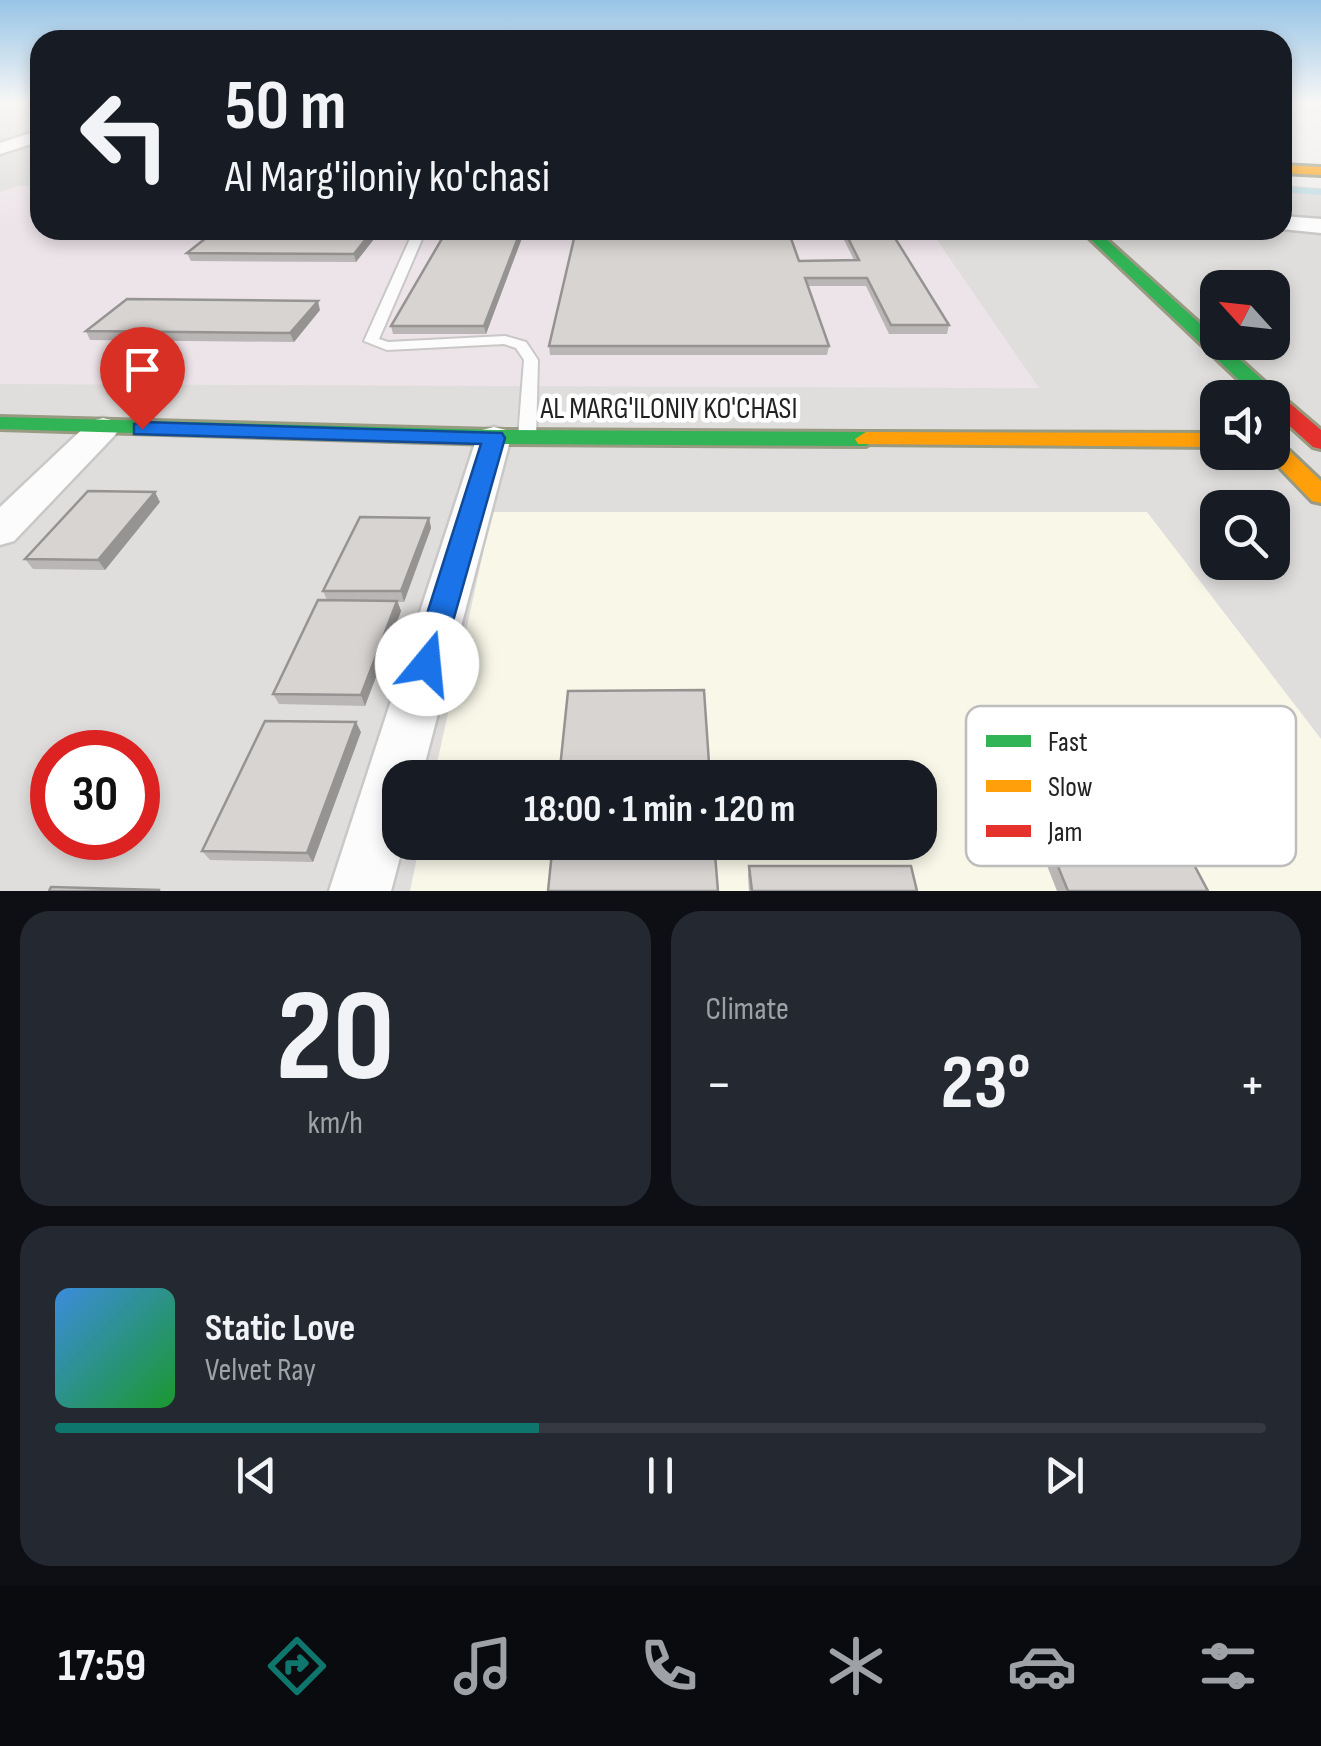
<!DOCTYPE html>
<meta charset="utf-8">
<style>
body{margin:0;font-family:"Sofia Sans Condensed",sans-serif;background:#242831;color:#f1f3f6;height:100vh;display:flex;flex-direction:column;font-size:38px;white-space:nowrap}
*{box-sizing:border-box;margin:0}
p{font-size:32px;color:#9ea1a6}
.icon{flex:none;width:55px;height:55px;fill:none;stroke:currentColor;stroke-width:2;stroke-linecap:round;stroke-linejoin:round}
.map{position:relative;height:891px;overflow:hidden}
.panel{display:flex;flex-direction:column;gap:20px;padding:20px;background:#0d0f14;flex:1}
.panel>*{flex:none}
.guide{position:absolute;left:30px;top:30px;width:1262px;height:210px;border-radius:30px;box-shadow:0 5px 15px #0003;background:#171b24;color:#f1f3f6;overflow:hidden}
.needle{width:65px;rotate:297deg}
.fabs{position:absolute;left:1200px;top:270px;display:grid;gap:20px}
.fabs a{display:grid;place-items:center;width:90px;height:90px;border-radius:20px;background:#171b24;box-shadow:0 5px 15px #0003;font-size:50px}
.speed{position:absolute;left:30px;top:730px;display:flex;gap:20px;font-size:50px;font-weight:700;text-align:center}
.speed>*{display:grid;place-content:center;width:130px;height:130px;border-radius:50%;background:#171b24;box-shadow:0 5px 15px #0003;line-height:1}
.speed .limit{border:15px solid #d22;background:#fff;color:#111}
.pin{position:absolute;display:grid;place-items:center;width:85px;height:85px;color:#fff;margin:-102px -42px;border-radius:50% 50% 50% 0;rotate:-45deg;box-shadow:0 0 10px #0007}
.pin .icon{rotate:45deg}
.me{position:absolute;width:110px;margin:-55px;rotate:17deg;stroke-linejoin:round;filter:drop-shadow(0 0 8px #0008)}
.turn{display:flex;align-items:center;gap:35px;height:210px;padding:0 30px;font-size:45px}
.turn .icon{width:130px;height:130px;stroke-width:2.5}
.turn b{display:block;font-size:70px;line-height:85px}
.big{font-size:75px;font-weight:700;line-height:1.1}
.panel .card{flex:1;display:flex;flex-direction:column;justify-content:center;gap:15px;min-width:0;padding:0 35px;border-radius:30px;background:#242831}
.panel .dial{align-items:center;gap:0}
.dial b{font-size:130px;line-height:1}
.song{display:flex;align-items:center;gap:30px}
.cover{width:120px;height:120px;border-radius:15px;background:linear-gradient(135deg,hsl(210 70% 55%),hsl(130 70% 35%))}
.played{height:10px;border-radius:5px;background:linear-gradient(90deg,#0f766e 40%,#363941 40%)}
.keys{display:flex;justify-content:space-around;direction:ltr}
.heat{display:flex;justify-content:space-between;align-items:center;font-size:55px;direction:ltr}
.panel .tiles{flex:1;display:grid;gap:20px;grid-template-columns:1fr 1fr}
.card:last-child{grid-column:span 2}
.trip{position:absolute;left:382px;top:760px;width:555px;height:100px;border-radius:30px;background:#171b24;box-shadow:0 5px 15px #0003;font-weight:700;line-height:100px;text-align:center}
.dock{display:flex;height:160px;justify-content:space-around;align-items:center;background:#090b0e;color:#9ea1a6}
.dock .icon{width:70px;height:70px}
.dock .current{color:#0f766e}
.dock b{font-size:45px;color:#f1f3f6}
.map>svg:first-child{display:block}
.residential{fill:#dfdedc;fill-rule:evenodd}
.industrial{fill:#ede4e9}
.education{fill:#f8f7e8}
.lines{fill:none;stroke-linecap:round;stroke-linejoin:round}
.stream{stroke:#bfdbe3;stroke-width:6}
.lane-casing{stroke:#c9c8c7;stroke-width:4}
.street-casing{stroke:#c9c8c7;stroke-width:5}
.fast-casing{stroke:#999a82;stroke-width:6}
.slow-casing{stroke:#999a82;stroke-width:6}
.jam-casing{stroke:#999a82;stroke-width:6}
.lane{fill:#fdfcfc;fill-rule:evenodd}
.street{fill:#fdfcfc;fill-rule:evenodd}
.fast{fill:#30b455;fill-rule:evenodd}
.slow{fill:#ff9f0a;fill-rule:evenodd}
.jam{fill:#e5322d;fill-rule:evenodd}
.wall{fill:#b9b6b5}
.shaded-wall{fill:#969493}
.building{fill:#d7d4d2;stroke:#969493;stroke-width:2.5}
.route{fill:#1a73e8;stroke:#114b97;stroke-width:2.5}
.labels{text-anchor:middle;stroke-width:9;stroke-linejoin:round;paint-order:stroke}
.street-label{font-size:30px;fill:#222;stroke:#fff}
.key{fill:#fff;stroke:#bdbdbd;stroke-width:2.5}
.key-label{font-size:28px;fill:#222}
</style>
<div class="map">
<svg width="1321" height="891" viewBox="0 0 1321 891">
<rect width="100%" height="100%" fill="#f0eeeb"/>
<path class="residential" d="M0 103H40V230H1282L1283 185 1321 188V891H0ZM1218 288H1272V342H1218ZM1218 398H1272V452H1218ZM1218 508H1272V562H1218ZM52 752H138V838H52ZM400 778H920V842H400Z"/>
<path class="industrial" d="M17 186H40V230H930L1039 388 0 384V192Z"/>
<path class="education" d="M492 512H1147L1321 739V891H410L420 843 920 842V778L434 777Z"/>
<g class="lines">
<path class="stream" d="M1282 189 1321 192"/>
<defs>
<path id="lane" d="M414 230H426L379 339 388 342 505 336 526 342 538 360 536 438 533 442 527 443 518 438 524 360 516 348 504 344 387 350 364 341Z"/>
<path id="street" d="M40 130V141L0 154V143Z
M1282 216 1321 219V233L1282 229Z
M103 418 115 421 120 428 115 435 14 541 0 545V507L91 421Z
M494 427 506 430 511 437 421 778H400V842H404L391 891H329L477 437 482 430Z"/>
<path id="fast" d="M1081 230H1096L1278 394 1281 398 1278 402 1272 404V398H1258Z
M0 417 494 430 866 432 877 439 866 446 494 444 0 429Z"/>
<path id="slow" d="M1282 165 1321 167V175L1282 173Z
M866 432 1218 433V447L858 444 855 439Z
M1272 440 1280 442 1321 481V503L1312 501 1265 452H1272Z"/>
<path id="jam" d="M1272 392 1279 394 1321 430V449L1313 447 1272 410V398H1262Z"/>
</defs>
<use href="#lane" class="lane-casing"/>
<use href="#street" class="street-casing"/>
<use href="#fast" class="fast-casing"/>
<use href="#slow" class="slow-casing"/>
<use href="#jam" class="jam-casing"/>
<use href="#lane" class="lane"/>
<use href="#street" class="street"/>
<use href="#fast" class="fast"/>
<use href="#slow" class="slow"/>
<use href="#jam" class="jam"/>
</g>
<path class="wall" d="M381 230 356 262 191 261 187 253Z
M525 230 486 334H393L391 326Z
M839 230H890L949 325 947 334H889L866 286H808L829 346 827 355H550L549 346 799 261 854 260Z
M320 310 294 342 90 340 86 331Z
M160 502 105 570 33 569 25 559Z
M429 518 431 528 404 602H398L401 611 365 706 279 704 273 694 327 600 323 591Z
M1001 726 1208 891H1057L996 736Z
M361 732 313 862 210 860 202 851Z
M749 866 917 891H749L748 876Z"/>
<path class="shaded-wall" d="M373 230H381L356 262 354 254Z
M521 230H525L486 334 484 326Z
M318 301 320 310 294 342 290 333Z
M155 492 160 502 105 570 98 560Z
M429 518 431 528 404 602 401 591Z
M397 601 401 611 365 706 361 695Z
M356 722 361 732 313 862 307 853Z"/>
<path class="building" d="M216 230H373L354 254 187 253Z
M447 230H521L484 326H391Z
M576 230H788L799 261 859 260 844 230H890L949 325H891L867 278H805L829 346H549Z
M127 299 318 301 290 333 86 331Z
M88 491 155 492 98 560 25 559Z
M360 517 429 518 401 591H323Z
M318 600 397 601 361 695 273 694Z
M704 690 710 778H559L568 691Z
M265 721 356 722 307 853 202 851Z
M1119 724 1208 891H1068L1001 726Z
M553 842H714L718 891H548Z
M749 866H911L917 891H752Z
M51 887 159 890V891H49Z"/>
<linearGradient id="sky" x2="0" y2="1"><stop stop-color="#97c4e6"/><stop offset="0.45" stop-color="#f8f7f6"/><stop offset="1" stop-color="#f8f7f6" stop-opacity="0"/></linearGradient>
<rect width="1321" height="228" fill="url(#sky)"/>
<path class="route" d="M142 422 502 433 505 438 438 674 427 677 416 674 411 664 481 444 134 434V424Z"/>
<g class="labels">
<g class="street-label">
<text x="669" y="418">AL MARG'ILONIY KO'CHASI</text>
</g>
</g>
<rect x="966" y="706" width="330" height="160" rx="15" class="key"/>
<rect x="986" y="735" width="45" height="12" fill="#30b455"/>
<rect x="986" y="780" width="45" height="12" fill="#ff9f0a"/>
<rect x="986" y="825" width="45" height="12" fill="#e5322d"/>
<g class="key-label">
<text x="1048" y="751">Fast</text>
<text x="1048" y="796">Slow</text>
<text x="1048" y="841">Jam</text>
</g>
</svg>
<div class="fabs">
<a><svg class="needle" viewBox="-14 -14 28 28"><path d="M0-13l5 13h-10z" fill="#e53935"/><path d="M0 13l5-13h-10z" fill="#9ea1a6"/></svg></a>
<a><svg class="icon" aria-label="sound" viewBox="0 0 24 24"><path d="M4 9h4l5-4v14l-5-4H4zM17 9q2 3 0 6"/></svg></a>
<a><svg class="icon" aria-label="search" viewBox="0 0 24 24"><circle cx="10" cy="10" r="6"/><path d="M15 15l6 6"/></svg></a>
</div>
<div class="speed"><div class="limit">30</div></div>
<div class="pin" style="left:142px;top:429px;background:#d93025"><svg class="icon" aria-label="arrive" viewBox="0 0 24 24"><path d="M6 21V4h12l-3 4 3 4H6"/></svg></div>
<svg class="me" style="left:427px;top:664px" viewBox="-20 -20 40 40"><circle r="19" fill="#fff"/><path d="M0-13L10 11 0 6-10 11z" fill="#1a73e8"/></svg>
<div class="trip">18:00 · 1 min · 120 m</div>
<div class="guide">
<div class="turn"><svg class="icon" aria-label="left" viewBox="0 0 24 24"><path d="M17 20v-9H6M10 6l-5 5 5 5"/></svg><div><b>50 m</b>Al Marg'iloniy ko'chasi</div></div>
</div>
</div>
<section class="panel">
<div class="tiles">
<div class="card dial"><b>20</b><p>km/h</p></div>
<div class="card"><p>Climate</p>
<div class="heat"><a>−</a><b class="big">23°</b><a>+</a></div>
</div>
<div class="card">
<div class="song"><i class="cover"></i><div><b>Static Love</b><p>Velvet Ray</p></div></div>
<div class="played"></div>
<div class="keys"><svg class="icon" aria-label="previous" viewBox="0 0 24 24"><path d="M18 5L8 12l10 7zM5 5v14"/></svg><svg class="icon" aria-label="pause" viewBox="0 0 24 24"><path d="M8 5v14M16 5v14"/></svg><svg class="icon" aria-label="next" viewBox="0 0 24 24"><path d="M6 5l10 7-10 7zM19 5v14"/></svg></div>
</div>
</div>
</section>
<nav class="dock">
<b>17:59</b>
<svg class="icon current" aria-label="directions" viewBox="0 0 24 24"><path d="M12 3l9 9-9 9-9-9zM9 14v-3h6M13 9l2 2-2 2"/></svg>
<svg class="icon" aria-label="music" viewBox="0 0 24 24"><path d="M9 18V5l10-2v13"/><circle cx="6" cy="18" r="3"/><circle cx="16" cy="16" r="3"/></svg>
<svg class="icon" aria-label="phone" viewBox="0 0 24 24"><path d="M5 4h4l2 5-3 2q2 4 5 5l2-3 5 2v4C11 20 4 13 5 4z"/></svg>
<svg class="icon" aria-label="climate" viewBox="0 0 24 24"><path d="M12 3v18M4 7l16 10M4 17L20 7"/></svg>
<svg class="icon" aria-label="car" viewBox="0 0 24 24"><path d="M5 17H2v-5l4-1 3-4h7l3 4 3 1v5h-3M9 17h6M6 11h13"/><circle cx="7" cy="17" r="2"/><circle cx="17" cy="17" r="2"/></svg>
<svg class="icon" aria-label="filters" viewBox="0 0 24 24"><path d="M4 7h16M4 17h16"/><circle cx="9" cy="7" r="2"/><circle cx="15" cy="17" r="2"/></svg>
</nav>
